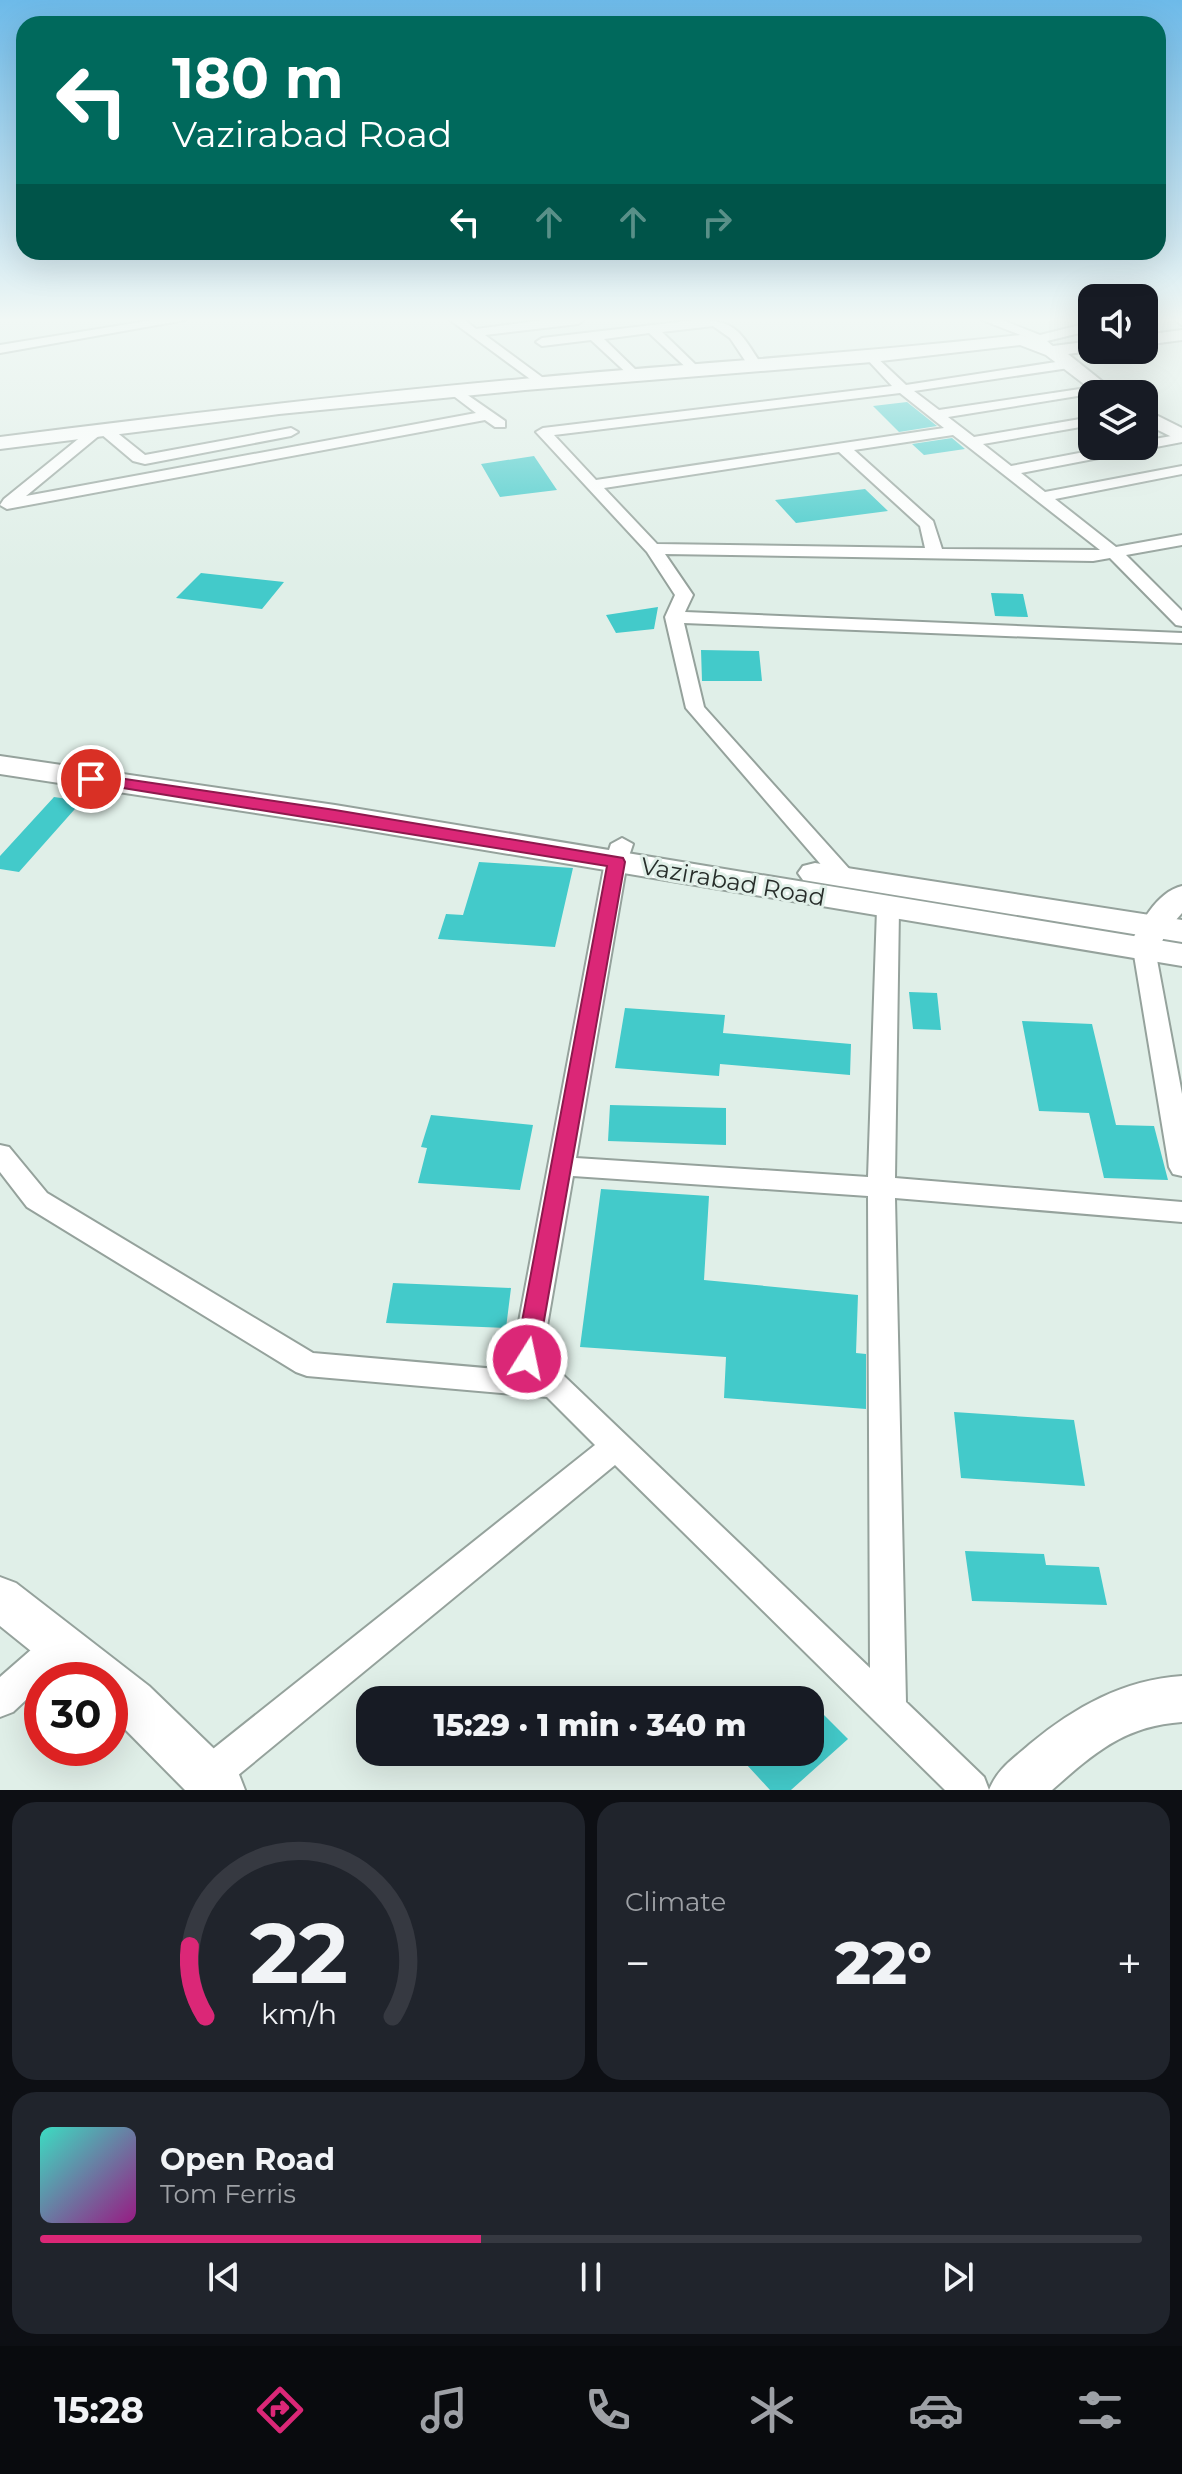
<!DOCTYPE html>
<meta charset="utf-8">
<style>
body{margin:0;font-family:Montserrat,sans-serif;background:#20242c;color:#f1f3f6;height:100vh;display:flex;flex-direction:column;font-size:30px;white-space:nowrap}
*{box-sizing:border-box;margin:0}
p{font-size:26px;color:#9ea1a6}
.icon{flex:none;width:44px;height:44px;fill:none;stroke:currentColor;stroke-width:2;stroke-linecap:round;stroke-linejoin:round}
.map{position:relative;height:1790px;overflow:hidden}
.side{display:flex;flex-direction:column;gap:12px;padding:12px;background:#0d0f14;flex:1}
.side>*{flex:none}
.banner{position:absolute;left:16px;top:16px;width:1150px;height:244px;border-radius:24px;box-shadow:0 8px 32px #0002;background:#00695c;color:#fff;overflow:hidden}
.buttons{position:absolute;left:1078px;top:284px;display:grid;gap:16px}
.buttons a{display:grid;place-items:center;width:80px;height:80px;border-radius:16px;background:#171b24;box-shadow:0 8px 32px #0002;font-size:40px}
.speed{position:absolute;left:24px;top:1662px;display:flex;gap:16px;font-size:40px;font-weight:700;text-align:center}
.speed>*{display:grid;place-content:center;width:104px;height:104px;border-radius:50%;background:#171b24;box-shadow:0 8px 32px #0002;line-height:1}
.speed .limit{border:12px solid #d22;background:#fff;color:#111}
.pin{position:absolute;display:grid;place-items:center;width:68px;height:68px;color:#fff;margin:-34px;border:4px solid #fff;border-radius:50%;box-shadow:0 2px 8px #0007}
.me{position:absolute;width:88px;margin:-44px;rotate:10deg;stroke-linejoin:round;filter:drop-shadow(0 0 6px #0008)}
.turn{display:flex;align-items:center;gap:28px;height:168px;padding:0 24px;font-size:36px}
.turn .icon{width:104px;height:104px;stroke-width:2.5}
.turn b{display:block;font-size:56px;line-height:68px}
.lanes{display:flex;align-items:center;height:76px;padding:0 24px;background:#0003;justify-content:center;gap:40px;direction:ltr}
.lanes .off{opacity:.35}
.big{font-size:60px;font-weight:800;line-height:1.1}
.side .card{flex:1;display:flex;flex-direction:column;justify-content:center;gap:12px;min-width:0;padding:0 28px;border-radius:24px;background:#20242c}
.side .dial{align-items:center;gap:0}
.dial svg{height:208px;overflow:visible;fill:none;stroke:#363941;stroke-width:7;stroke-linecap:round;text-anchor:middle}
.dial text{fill:#f1f3f6;stroke:none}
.song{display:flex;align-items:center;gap:24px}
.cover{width:96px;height:96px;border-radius:12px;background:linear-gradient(135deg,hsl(170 70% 55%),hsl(310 70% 35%))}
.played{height:8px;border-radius:4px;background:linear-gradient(90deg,#db2777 40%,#363941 40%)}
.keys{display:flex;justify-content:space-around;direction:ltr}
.heat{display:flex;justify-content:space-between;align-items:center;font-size:44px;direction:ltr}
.side .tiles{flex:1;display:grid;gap:12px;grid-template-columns:1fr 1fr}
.card:last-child{grid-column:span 2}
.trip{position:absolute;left:356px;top:1686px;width:468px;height:80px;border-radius:24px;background:#171b24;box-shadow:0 8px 32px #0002;font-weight:800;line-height:80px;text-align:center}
.tab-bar{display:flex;height:128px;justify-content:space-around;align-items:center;background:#090b0e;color:#9ea1a6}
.tab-bar .icon{width:56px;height:56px}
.tab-bar .active{color:#db2777}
.tab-bar b{font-size:36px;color:#f1f3f6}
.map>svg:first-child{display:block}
.building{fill:#43caca}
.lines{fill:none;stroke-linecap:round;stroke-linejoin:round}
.street-casing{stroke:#95a29c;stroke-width:4}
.secondary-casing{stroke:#95a29c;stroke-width:4}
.primary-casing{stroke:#95a29c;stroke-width:4}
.street{fill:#fff;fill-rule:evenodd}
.secondary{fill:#fff;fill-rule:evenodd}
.primary{fill:#fff;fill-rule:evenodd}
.route{fill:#db2777;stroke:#8e194d;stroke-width:2}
.labels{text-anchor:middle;stroke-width:6;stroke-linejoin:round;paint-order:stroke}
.street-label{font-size:24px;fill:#272d2a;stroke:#e0efe8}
</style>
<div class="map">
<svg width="1182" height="1790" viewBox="0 0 1182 1790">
<rect width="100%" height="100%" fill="#e0efe8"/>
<path class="building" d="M907 402 937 426 899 432 873 406Z
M952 438 965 449 924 455 912 444Z
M534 456 557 490 500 497 481 464Z
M865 489 888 511 796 523 775 500Z
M201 573 284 582 262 609 176 598Z
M991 593 1023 594 1028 617 995 616Z
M658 607 654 629 616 633 606 615Z
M701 650 759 651 762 681H702Z
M54 797 82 801 19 872 0 869V856Z
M479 862 573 868 555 947 438 939 446 914 463 915Z
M909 992 937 993 941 1030 913 1029Z
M625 1008 725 1015 723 1033 851 1044 850 1075 720 1064 719 1076 615 1068Z
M1022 1021 1092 1024 1116 1125 1154 1126 1168 1180 1104 1178 1089 1113 1039 1111Z
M610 1105 726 1108V1145L608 1141Z
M431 1115 533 1125 520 1190 418 1183 427 1148 421 1147Z
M601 1189 709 1196 704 1280 858 1295 856 1353 866 1354V1409L724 1398 726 1357 580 1347Z
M393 1283 511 1288 506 1328 386 1323Z
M954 1412 1074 1420 1085 1486 961 1478Z
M965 1551 1044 1554 1046 1565 1099 1567 1107 1605 972 1601Z
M810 1701 848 1739 791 1790H770L735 1752H810Z"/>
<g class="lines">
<defs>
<path id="street" d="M153 320H185L0 353V345Z
M450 320H465L476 329 544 320H584L578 324 485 335 546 380V386L541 387Z
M696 320C738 320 740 333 762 365L760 368H750L730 338 713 326 662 332 698 367 700 370 693 374 649 333 604 339 638 372V378L633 379 591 340 542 346 536 342 542 338Z
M982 320H1002L1040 335 1092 322V330L1047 341 1058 351 1052 355 1026 337Z
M1175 320H1182V325Z
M872 353 906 385 1069 360 1076 364 1069 368 914 391 939 410 1107 385V391L1102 392 948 417 974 437 1092 417V425L983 444 1011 466 1116 446H1144V441L1182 434V442L1021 473 1045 492 1182 466V474L1055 499 1116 547 1182 535V545L1126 555 1182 611V626L1176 625 1110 558 1093 561 665 554 693 595 685 612 1182 633V643L684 623 704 707 852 872 855 877 852 882H836L686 708 665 617 675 595 647 552 536 432 543 428 892 386 865 357ZM900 393 944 428 596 480 554 435ZM953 435 966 445 1100 550 942 549 933 521 854 450ZM839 452 920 526 925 548 657 544 604 488Z
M456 387 505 421V427H495L485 420 7 509 0 505 4 499 93 427H110L145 455 291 428 298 432 291 436 145 464 133 461 101 434 26 496 476 413 451 394V388Z
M622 838 633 844 627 862 576 1158 868 1177 877 909 888 902 899 909 895 1178 1182 1202V1222L895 1198 906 1702 984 1777 989 1790H945L615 1465 220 1790H194L189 1777 194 1764 595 1445 547 1397 307 1376 296 1372 27 1207 0 1172V1145L9 1147 47 1193 313 1353 520 1371 512 1359 605 862 611 844ZM573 1176 868 1196 870 1668 542 1355Z
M1144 942 1152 944 1155 949 1182 1094V1176L1173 1174 1169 1167 1133 949 1136 944Z
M60 1630 72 1635 77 1646 72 1657 47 1680H42V1685L13 1712 0 1717V1677L48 1635Z"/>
<path id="secondary" d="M1182 330V340L1144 345V335Z
M1021 335 1053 346 1092 341V350H1097L1068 354 1118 394H1097L1046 355 1020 345 872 362 525 390 279 414 0 449V437C174 415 347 395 522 379 688 363 855 354 1021 335Z
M1144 409 1182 428V442L1144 423Z
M1182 886V913L1168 929 1155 956 1144 959 1133 956 1128 949C1139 926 1156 892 1182 886Z
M0 1577 16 1583 149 1686 238 1772 245 1790H185L110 1714V1680H67L0 1626Z
M1182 1676V1722C1124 1726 1094 1753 1052 1790H989C998 1768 1012 1760 1030 1744 1075 1707 1123 1680 1182 1676Z"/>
<path id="primary" d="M0 756 335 805 1182 944V966L335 825 0 774Z
M815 863 1182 920V942L803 880 798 873 803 866Z"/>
</defs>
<use href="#street" class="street-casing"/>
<use href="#secondary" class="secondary-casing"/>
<use href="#primary" class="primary-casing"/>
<use href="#street" class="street"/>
<use href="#secondary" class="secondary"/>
<use href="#primary" class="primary"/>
</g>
<linearGradient id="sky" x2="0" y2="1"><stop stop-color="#6dbae9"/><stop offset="0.56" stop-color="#f1f8f5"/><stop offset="1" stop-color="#f1f8f5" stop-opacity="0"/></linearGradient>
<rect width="1182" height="571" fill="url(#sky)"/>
<path class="route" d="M91 774 335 810 623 858 625 862 536 1366 527 1369 519 1366 515 1359 607 866 86 782 83 779 86 775Z"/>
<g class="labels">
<g class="street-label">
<text transform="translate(733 882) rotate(10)" y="8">Vazirabad Road</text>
</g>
</g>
</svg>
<div class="buttons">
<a><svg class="icon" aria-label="sound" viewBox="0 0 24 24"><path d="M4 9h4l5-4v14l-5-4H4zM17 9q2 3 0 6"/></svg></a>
<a><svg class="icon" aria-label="layers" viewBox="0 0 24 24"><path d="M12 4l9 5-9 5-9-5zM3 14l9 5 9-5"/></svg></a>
</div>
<div class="speed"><div class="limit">30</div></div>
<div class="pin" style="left:91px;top:779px;background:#d93025"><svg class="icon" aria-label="arrive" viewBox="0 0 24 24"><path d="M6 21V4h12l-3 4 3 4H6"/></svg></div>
<svg class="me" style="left:527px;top:1359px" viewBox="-20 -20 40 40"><circle r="17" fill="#db2777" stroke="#fff" stroke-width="3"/><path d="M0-11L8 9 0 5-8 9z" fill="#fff"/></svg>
<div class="trip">15:29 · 1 min · 340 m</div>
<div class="banner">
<div class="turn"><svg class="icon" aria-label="left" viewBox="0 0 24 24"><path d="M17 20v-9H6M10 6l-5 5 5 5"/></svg><div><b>180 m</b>Vazirabad Road</div></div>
<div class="lanes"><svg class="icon" aria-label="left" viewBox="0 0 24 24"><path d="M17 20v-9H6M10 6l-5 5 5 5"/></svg><svg class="icon off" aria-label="ahead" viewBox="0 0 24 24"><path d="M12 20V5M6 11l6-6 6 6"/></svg><svg class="icon off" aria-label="ahead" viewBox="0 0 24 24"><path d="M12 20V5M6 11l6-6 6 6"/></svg><svg class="icon off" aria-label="right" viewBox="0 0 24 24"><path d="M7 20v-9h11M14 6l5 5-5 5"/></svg></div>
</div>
</div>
<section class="side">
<div class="tiles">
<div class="card dial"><svg viewBox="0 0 100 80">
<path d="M14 69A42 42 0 1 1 86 69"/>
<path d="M14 69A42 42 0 0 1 8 42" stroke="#db2777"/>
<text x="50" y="56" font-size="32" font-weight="700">22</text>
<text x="50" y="72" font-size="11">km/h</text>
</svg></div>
<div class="card"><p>Climate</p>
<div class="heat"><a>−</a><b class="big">22°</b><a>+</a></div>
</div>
<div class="card">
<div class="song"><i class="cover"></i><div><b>Open Road</b><p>Tom Ferris</p></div></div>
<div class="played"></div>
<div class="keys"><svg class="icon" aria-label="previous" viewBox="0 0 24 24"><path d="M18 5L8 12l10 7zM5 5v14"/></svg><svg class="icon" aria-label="pause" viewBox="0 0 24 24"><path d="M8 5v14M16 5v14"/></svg><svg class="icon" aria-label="next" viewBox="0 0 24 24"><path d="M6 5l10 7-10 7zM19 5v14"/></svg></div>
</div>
</div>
</section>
<nav class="tab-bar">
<b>15:28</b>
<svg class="icon active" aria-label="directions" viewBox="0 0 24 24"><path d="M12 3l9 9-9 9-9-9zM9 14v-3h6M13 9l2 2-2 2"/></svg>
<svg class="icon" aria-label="music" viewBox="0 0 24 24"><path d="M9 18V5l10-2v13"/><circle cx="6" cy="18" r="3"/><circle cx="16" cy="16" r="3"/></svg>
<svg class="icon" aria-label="phone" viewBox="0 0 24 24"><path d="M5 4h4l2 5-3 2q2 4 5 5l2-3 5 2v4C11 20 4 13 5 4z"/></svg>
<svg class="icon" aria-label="climate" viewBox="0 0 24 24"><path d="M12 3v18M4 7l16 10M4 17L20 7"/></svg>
<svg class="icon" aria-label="car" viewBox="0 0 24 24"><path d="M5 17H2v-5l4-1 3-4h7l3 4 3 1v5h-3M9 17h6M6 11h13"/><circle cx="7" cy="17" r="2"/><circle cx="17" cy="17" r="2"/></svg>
<svg class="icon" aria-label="filters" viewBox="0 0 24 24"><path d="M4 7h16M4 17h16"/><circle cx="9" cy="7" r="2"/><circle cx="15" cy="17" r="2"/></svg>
</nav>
